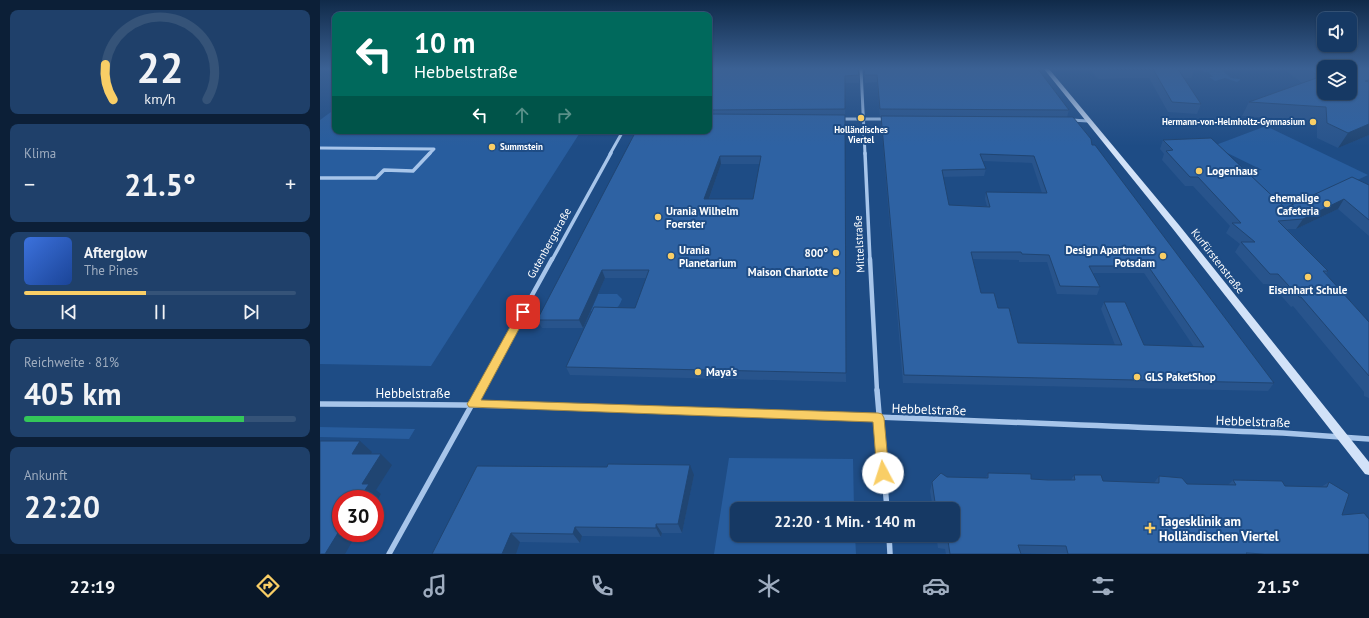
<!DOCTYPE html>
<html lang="de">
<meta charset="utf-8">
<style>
body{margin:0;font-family:"PT Sans",sans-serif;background:#1f406a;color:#f1f3f6;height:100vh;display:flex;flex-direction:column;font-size:15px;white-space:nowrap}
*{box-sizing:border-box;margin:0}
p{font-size:13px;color:#9eacbf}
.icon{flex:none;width:22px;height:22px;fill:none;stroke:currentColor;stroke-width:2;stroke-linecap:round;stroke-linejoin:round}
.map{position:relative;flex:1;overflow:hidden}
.sheet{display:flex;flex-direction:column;gap:10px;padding:10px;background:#0c1f37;width:320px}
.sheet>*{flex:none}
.top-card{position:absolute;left:12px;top:12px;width:380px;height:122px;border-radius:8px;box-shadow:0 1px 3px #0004,0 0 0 1px #355378;background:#00695c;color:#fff;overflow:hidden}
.controls{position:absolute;left:997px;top:12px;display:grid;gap:8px}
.controls a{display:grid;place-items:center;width:40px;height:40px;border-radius:8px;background:#163964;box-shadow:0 1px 3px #0004,0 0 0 1px #355378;font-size:20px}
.speed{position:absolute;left:12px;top:490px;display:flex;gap:8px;font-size:20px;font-weight:700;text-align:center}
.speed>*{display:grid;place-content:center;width:52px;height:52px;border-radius:50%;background:#163964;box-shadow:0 1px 3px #0004,0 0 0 1px #355378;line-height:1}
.speed .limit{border:6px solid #d22;background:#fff;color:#111}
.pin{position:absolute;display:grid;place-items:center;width:34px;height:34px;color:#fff;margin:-17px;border-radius:8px;box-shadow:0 2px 6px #0006}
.me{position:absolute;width:44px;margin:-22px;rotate:355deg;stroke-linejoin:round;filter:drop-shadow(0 0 3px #0008)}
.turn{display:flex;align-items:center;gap:14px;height:84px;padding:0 16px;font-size:18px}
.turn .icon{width:52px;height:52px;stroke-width:2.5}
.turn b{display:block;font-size:28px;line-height:34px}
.lanes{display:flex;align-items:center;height:38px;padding:0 16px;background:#0003;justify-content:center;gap:20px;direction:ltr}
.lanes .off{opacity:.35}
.big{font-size:30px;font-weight:800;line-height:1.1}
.sheet .widget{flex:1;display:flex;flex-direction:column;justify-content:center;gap:6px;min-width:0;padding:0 14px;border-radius:8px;background:#1f406a}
.sheet .dial{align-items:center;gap:0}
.dial svg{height:104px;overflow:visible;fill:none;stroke:#355378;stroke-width:7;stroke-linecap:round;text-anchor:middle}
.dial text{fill:#f1f3f6;stroke:none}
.song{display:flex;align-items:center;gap:12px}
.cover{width:48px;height:48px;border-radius:6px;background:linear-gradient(135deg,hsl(220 70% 55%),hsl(220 70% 35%))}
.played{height:4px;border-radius:2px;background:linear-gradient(90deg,#f9ce66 45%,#355378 45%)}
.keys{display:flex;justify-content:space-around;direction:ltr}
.heat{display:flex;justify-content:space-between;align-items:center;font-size:22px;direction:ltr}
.charge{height:6px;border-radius:3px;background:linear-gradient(90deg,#34c759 81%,#355378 0)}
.trip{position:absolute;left:410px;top:502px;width:230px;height:40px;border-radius:8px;background:#163964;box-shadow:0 1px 3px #0004,0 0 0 1px #355378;font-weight:800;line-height:40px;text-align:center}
.menu{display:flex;height:64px;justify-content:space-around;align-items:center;background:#091728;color:#9eacbf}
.menu .icon{width:28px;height:28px}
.menu .on{color:#f9ce66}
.menu b{font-size:18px;color:#f1f3f6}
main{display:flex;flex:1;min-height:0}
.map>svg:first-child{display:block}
.green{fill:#285d9e}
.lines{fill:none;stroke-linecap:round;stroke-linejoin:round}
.street-far3{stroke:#a7c5ea;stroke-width:3}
.street-far2{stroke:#a7c5ea;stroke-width:3.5}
.street-far1{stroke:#a7c5ea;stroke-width:4.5}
.street{stroke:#a7c5ea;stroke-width:5.5}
.secondary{fill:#d2e2f8;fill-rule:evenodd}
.wall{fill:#28548c;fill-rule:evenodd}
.shaded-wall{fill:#204572}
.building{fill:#2e62a3;stroke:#204572;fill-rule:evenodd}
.route{fill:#f9ce66;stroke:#a28642}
.poi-dot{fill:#f9ce66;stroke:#1e4c85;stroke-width:1.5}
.labels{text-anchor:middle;stroke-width:4;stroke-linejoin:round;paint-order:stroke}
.far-poi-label{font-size:9px;font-weight:bold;fill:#fff;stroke:#1e4c85;text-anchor:end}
.poi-label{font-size:11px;font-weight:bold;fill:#fff;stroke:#1e4c85;text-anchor:start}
.street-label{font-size:11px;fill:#fff;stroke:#1e4c85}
.near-street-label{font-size:13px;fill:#fff;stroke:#1e4c85}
.near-poi-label{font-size:13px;font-weight:bold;fill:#fff;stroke:#1e4c85;text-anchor:start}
</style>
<main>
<section class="sheet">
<div class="widget dial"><svg viewBox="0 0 100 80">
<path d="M14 69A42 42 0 1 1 86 69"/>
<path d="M14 69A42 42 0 0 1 8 42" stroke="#f9ce66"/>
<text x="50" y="56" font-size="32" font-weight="700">22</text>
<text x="50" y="72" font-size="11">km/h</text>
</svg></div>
<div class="widget"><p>Klima</p>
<div class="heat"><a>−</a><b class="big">21.5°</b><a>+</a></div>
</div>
<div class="widget">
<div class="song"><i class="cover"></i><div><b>Afterglow</b><p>The Pines</p></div></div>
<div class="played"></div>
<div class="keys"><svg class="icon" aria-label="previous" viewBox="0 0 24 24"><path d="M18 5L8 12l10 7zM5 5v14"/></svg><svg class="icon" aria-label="pause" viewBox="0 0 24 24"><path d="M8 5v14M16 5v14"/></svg><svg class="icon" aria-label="next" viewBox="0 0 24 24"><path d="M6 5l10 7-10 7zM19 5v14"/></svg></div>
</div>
<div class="widget"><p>Reichweite · 81%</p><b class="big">405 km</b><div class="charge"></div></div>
<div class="widget"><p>Ankunft</p><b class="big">22:20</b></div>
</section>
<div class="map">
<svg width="1049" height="554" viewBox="0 0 1049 554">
<rect width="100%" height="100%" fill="#1e4c85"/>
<path class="green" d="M881 69H901L911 78 920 79V80L917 82 905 78 895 81 889 77H893L888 72H884Z
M15 109V131H261L111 366 0 364V120Z
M946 126 1048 175 967 213 914 171 942 170 893 146Z
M278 294H297L302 299C297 315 285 311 271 311Z
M0 427 95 429 89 439 0 437Z
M409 458 533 459 534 509H417V535H535L536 554H394Z"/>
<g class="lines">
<path class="street-far3" d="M541 69 545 154
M521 119H566
M751 120 768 121
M0 148 114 149 109 154
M290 154 303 131"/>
<path class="street-far2" d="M545 153 550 260
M0 178H56L64 170 93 171 110 153
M232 260 291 153"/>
<path class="street-far1" d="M550 259 557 391
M159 391 232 259"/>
<path class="street" d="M557 390 567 509
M0 404C321 404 642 421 963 433L1049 439
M569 535 570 554
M69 554 160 390"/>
<path class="secondary" d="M724 69H729L859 225 1049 462V475L1045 474 853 229Z"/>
</g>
<path class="wall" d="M389 69 539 75V83H525L526 382 250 375 246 367 315 308 326 278H285L263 328H222L217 320 389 131ZM401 164H440L433 199H389Z
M544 69H718L749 110 747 117 772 145 954 383 948 391 583 383 561 123V117H560L557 82 545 83ZM663 161 712 163 722 193 666 192 665 199 667 206 629 205 623 177 664 176 666 169ZM653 259 699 260V262H727L737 294 777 295 780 287 773 273H824L874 347 824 345 784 302 781 309 795 345 698 343 678 308 661 293Z
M764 69H875L871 78H863L881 104 877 114 848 112 829 78 778 79 772 72Z
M964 69H1049V135L1018 148 997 138V121L922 116 929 102 982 83Z
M843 140 965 208 1049 185V236L1018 209 976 229H967L1008 271 1006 274 1049 322V398L1044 396V392L973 306 971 307 951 284H943L915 252 920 244 906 233 910 226 873 186H865L842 160 844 154 840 149Z
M668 473 711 479 751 480 754 475 783 481 834 483 839 476 867 484 908 485 913 480 965 486 1001 487 1009 482 1022 515 1049 554H733L700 553 701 554H626L625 549 618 548 616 535H633V509H613L610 491 612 482 627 477 666 478Z
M374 475 362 533H342L341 537 262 536 260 543 200 542 112 554Z"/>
<path class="shaded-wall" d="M1049 124V135L1018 148 1028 133Z
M400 156 401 164 386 207 384 199Z
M1024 199 1018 209 976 229 983 219Z
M282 270 285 278 263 328 259 320Z
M40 441 52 452 44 465 32 454Z
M61 454 72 465 56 490 61 494 55 504V499H39L42 484Z
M370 465 374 475 362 533 358 524Z
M336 524 342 533 341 537 336 528Z
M255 527 262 536 260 543 253 534Z
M21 528V533H37L25 554H5Z
M191 533 200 542 196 554H182Z"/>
<path class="building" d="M389 69H538L539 75 525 76V109L389 110Z
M544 69H718L749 110 560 109 557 75H545Z
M780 69H858L881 104 852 102 833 69 781 70Z
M989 69H1004V93H1030V69H1049V80L1045 81 1049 82V124L1028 133 1007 123 1006 107 929 102 1002 76 995 74Z
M389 114 525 115 526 373 246 367 274 307 315 308 329 270H282L259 320H217L316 131H389ZM400 156H441L433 199H384Z
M561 116 753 117 771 139 772 145H775L954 383 584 375ZM660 154 714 156 727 193 666 192 670 207 629 205 622 170 666 169ZM651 252H701L702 254 729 255 740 286 780 287 769 266H828L884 347 824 345 805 302H784L802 345 698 343 689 308H678L674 293H661Z
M891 138 965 208 1032 177 1049 185V220L1024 199 983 219 958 221 1008 271H1003L1049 322V376L981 297H979L958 274H950L921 242H935L912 223H921L878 177H870L846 151 853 150 843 140Z
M0 441H40L32 454H61L42 484H49L39 499H21V528L5 554H0Z
M288 464 370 465 358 524H336V528L255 527 253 534 191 533 182 554H112L157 466 287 467Z
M621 473 627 477 668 478V473L711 474V479L728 480H755L754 475H781L783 481 839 483V476L862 478 867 484 916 485 913 480 962 481 965 486 1007 487 1009 482 1029 494 1022 515 1044 513 1049 519V554H944L926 553 927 554H748L746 546 698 545 701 554H630L628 541 620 540 619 535H633V509H616L612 482Z"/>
<linearGradient id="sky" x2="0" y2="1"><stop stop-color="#102a49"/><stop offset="0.47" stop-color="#3b6194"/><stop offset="1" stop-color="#3b6194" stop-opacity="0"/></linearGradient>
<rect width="1049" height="146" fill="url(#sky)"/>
<path class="route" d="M203 308 208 312 161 400 558 413 562 414 564 418 569 473 568 477 563 478 559 477 557 473 553 422 149 407 147 404 149 401 200 309Z"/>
<g class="poi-dot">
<circle cx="541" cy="118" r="4"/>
<circle cx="993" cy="122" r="4"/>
<circle cx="172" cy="147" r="4"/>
<circle cx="879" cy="171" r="4"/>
<circle cx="1007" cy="204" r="4"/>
<circle cx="338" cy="217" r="4"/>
<circle cx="516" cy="253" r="4"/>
<circle cx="351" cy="256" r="4"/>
<circle cx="843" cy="256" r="4"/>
<circle cx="516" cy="272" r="4"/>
<circle cx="988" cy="277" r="4"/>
<circle cx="378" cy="372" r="4"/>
<circle cx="817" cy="377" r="4"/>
<path d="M828 522h4v4h4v4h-4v4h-4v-4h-4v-4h4z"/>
</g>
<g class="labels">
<g class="far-poi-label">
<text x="985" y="125">Hermann-von-Helmholtz-Gymnasium</text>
<text x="541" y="133" text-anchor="middle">Holländisches<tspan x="541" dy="10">Viertel</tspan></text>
<text x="180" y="150" text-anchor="start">Summstein</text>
</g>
<g class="poi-label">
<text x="887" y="175">Logenhaus</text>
<text x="999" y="202" text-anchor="end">ehemalige<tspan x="999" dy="13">Cafeteria</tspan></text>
<text x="346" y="215">Urania Wilhelm<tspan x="346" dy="13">Foerster</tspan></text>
<text x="359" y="254">Urania<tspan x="359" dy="13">Planetarium</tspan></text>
<text x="835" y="254" text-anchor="end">Design Apartments<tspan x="835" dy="13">Potsdam</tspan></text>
<text x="508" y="257" text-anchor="end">800°</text>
<text x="508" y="276" text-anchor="end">Maison Charlotte</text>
<text x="988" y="294" text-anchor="middle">Eisenhart Schule</text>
<text x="386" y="376">Maya's</text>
<text x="825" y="381">GLS PaketShop</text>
</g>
<g class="street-label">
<text transform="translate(229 243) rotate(-61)" y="4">Gutenbergstraße</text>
<text transform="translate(539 244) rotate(-93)" y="4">Mittelstraße</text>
<text transform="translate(898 261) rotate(52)" y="4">Kurfürstenstraße</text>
</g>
<g class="near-street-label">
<text x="93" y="398">Hebbelstraße</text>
<text transform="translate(609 409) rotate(2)" y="5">Hebbelstraße</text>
<text transform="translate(933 421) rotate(2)" y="5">Hebbelstraße</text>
</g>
<g class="near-poi-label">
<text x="839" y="526">Tagesklinik am<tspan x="839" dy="15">Holländischen Viertel</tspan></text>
</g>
</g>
</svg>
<div class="controls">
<a><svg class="icon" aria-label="sound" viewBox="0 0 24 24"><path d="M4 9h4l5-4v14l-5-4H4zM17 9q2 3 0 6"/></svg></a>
<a><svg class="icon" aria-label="layers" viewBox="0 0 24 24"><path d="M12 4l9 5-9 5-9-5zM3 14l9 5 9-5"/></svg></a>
</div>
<div class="speed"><div class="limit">30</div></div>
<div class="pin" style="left:203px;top:312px;background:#d93025"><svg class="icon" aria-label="arrive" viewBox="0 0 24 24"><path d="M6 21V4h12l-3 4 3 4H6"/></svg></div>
<svg class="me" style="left:563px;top:473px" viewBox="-20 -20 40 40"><circle r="19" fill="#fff"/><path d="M0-13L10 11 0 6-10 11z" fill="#f9ce66"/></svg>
<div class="trip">22:20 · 1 Min. · 140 m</div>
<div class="top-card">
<div class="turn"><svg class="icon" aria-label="left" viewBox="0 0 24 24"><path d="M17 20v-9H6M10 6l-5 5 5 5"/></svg><div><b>10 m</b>Hebbelstraße</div></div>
<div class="lanes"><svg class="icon" aria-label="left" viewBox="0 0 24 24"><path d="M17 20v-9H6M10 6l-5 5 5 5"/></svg><svg class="icon off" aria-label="ahead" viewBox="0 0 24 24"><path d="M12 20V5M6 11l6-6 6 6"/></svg><svg class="icon off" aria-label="right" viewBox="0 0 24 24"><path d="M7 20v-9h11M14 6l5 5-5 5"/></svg></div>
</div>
</div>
</main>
<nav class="menu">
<b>22:19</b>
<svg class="icon on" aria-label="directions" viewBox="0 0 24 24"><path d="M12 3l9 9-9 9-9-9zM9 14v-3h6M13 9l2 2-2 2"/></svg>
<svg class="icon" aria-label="music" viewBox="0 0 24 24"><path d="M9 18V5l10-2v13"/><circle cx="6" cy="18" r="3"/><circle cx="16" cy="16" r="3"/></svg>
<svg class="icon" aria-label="phone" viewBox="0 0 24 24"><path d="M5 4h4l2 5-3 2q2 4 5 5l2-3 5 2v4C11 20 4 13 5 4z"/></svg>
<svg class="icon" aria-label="climate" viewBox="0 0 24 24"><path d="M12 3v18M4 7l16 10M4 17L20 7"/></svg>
<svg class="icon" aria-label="car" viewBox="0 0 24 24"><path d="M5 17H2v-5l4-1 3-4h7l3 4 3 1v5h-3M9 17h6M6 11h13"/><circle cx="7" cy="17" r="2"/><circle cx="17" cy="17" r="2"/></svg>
<svg class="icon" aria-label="filters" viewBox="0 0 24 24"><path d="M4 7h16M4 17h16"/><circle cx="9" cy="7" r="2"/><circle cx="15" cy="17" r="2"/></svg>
<b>21.5°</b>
</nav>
